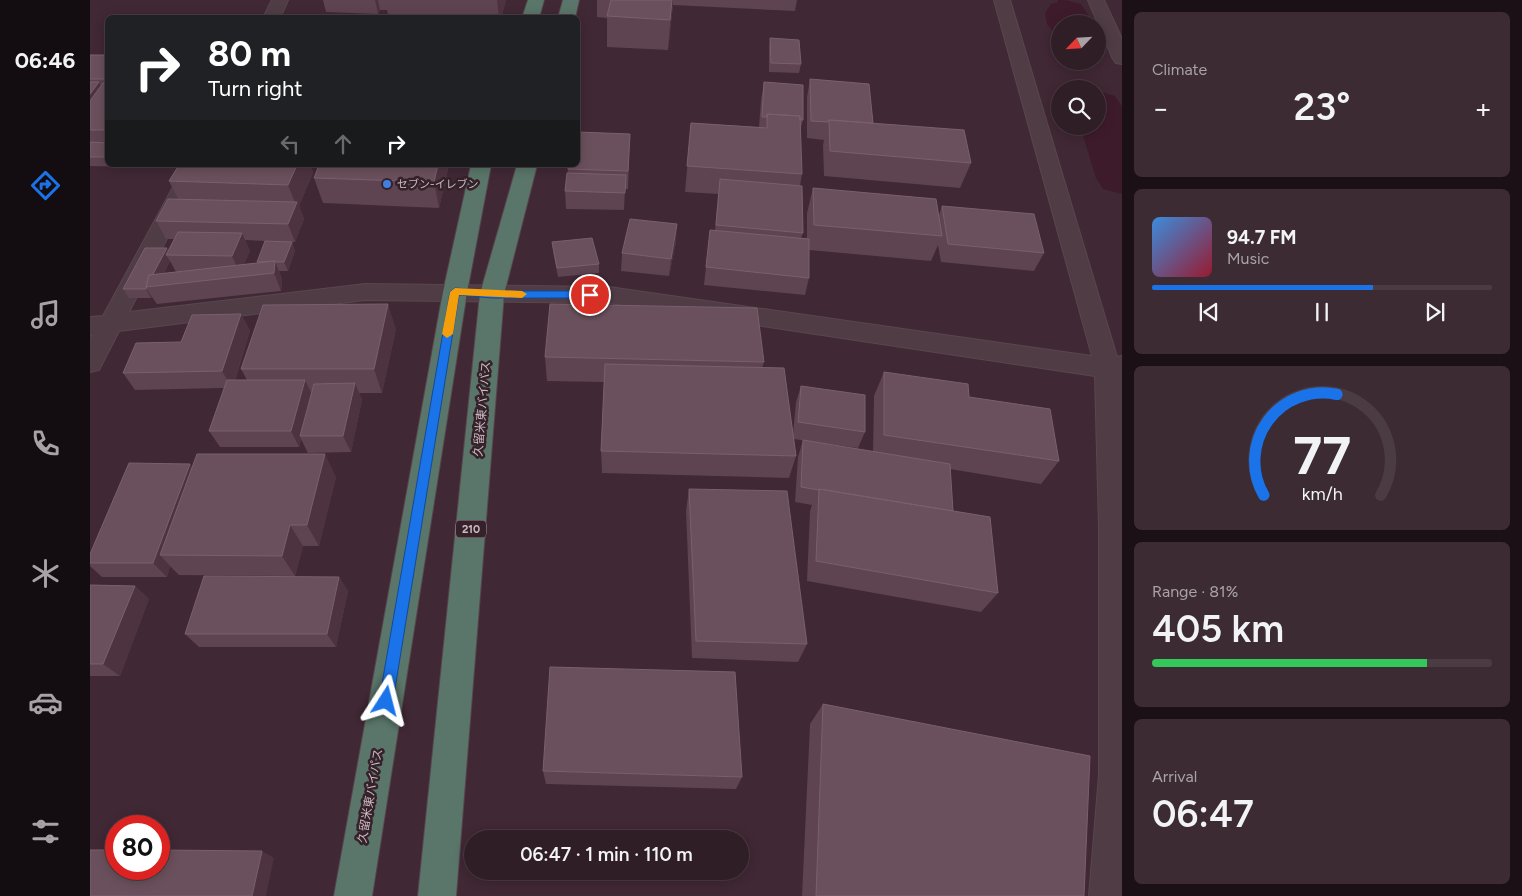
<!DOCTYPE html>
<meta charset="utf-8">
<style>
body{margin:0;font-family:Figtree,"Noto Sans JP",sans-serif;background:#3c2b33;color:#f1f3f6;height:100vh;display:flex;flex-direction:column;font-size:19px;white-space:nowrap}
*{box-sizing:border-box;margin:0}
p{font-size:16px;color:#a8a2a7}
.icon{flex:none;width:28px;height:28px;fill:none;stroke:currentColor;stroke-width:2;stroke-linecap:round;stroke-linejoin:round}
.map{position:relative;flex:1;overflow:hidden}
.details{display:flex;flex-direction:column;gap:12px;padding:12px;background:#1a1015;width:400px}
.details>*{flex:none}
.banner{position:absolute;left:15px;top:15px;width:475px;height:152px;border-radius:8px;box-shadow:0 2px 12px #0003,0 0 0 1px #4b3c44;background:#202124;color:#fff;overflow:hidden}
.needle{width:32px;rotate:245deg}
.controls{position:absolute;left:961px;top:15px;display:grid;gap:10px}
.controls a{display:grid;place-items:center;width:55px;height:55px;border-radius:50%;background:#301e27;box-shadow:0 2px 12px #0003,0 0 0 1px #4b3c44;font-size:25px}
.speed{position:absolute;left:15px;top:815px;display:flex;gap:10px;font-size:25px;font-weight:700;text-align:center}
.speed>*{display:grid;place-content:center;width:65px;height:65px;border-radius:50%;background:#301e27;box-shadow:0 2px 12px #0003,0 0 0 1px #4b3c44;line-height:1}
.speed .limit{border:8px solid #d22;background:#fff;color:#111}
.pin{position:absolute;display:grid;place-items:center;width:42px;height:42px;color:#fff;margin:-21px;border:2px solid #fff;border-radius:50%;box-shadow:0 1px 5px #0007}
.me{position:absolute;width:55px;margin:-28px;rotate:9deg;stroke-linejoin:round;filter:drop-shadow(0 0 4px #0008)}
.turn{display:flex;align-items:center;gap:18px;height:105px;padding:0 20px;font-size:22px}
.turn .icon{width:65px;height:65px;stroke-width:2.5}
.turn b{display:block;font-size:35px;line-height:42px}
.lanes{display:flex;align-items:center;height:48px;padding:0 20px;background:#0003;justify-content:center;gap:25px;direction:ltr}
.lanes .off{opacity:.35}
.big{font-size:38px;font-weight:600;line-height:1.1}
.details .widget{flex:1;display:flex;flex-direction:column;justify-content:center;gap:8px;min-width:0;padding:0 18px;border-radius:8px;background:#3c2b33}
.details .dial{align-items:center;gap:0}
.dial svg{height:130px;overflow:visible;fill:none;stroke:#4b3c44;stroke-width:7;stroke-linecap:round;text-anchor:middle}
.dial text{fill:#f1f3f6;stroke:none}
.song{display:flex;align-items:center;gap:15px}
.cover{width:60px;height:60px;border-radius:8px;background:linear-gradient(135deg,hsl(210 70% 55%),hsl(350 70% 35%))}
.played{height:5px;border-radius:2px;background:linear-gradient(90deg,#1a73e8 65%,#4b3c44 65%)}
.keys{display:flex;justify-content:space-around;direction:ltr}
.heat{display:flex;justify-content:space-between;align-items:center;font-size:28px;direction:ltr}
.charge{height:8px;border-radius:4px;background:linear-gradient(90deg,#34c759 81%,#4b3c44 0)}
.trip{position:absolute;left:374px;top:830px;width:285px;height:50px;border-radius:25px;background:#301e27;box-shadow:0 2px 12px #0003,0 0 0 1px #4b3c44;font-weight:600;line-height:50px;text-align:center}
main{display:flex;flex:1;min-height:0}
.menu{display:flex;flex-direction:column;width:90px;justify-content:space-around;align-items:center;background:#130c10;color:#a8a2a7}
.menu .icon{width:35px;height:35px}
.menu .active{color:#1a73e8}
.menu b{font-size:22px;color:#f1f3f6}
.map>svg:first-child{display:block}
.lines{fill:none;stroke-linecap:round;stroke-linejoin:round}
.stream{fill:#3e1b2b;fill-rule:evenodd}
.river{fill:#3e1b2b;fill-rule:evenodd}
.minor-casing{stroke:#59464e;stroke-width:2}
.highway-casing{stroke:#57444d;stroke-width:2}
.minor{fill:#503c45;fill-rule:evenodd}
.highway{fill:#5a7569;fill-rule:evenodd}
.wall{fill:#5e4350;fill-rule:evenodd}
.shaded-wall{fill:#4d3340}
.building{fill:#6a505c;stroke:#79606c}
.route{fill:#1a73e8;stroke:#114b97}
.slow{fill:#f59e0b}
.shop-dot{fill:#3f7fe0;stroke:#35212a;stroke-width:2}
.labels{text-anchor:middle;stroke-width:5;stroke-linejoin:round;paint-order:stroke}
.far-poi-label{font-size:11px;fill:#cab9c0;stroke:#35212a;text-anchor:start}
.shield{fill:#35212a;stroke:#9d8b93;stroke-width:1}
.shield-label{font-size:11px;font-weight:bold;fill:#cab9c0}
.street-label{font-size:12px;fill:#cab9c0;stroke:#35212a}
</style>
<main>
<nav class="menu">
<b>06:46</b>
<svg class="icon active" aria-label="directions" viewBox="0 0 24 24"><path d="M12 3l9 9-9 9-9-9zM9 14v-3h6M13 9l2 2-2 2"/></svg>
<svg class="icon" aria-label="music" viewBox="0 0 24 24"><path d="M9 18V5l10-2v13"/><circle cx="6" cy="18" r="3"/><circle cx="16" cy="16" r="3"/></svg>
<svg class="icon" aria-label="phone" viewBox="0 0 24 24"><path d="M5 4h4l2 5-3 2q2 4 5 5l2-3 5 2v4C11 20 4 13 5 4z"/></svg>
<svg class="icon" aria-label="climate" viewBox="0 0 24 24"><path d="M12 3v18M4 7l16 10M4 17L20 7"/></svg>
<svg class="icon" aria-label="car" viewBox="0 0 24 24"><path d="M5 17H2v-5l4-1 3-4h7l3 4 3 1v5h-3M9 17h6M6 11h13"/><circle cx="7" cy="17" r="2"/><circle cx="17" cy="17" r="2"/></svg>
<svg class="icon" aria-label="filters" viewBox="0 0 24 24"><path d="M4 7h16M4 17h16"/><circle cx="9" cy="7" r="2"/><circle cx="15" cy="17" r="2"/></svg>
</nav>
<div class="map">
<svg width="1032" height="896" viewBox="0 0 1032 896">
<rect width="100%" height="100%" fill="#402834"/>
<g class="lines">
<path class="stream" d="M967 0H973L979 13 978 14H974Z"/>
<path class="river" d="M976 0 991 4 997 13 1001 24H970V35L964 33 957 24 955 13 961 4Z
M1008 91 1025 96 1032 106V194L1013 189 1006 178 990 126H1008Z"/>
<defs>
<path id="minor" d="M182 0H198L190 18H173Z
M904 0H920L1027 357 1032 356V896H999L1009 775V527L1005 376 519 303 275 300 29 331 9 370 0 372V340L3 334 0 335V317L13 316 95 165H115L39 312 275 284 519 287 1002 356Z
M998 0H1014L1032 39V64L1026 63 1023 59Z"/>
<path id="highway" d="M438 0H454L449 18H432Z
M473 0H489L485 18H468Z
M381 165H401L377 292 282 896H244L353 292Z
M427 165H447L414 294 366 896H328L390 294Z"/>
</defs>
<use href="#minor" class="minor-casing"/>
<use href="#highway" class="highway-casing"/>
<use href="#minor" class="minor"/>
<use href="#highway" class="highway"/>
</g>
<path class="wall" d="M233 0H416L411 18H349V15L298 14 297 10H290L288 14 236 12Z
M507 0H707L705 11 583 5 578 50 517 47V18L507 17Z
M680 38 711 64 709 73 679 72V47Z
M0 55H18V165H44L43 167 0 166Z
M720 79 783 123 881 163 870 188 734 176 733 145 734 140 717 138V97Z
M674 82 713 120 710 130 712 174 710 186 713 233 711 238 717 239V213L723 188 849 215 852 206 954 253 944 271 851 262 848 245 841 261 719 250V278L715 295 614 285 620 230H625L628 194 595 192 601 123 669 127 671 100Z
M540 134 538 189H535L534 210 476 209 475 191 478 169Z
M89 165H221L223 173 209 206 214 219 205 242H202L205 251 198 271H189L192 279 191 291 67 304 62 297 61 298H39L33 289 78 251 85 239H76L66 221 88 199 79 181ZM155 240 175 241 167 262 168 263 154 264 160 251ZM80 261 86 272 74 273Z
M359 165 349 208 233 203 224 178Z
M462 242 509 264V273L468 277 463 251Z
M586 242 579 276 531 271 532 253Z
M151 314 160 331 145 380H157L151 369 306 329 292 393H269L272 400 261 452 218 453 211 439 209 447H130L119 431 134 388 45 390 33 373 91 342Z
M455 357 674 362 672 368 703 434 706 402 711 386 775 432 768 448 704 439 706 456 699 478 512 473 511 451 514 382 457 381Z
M794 372 879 397 969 461 951 484 860 469 863 511 908 593 891 612 717 581 720 511 722 505 705 502 708 457 713 440 783 452 784 396Z
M100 464 102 467 246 477 229 546H213L205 576 89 575 80 566 77 577H12L0 566V563Z
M599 489 717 644 708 662 602 658 596 511Z
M249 577 258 591 246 647H109L95 634Z
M0 585 45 586 59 599 30 676H0Z
M733 704 994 896H712L720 724Z
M453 771 652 777 646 789 456 784Z"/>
<path class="shaded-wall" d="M285 0H288L290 10 288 14Z
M407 0H416L411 18H409Z
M582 0H583V5L578 50Z
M18 74V86L14 79Z
M9 82 18 99 0 126V94Z
M207 165H221L223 173 209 206 214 219 205 242 198 224 206 205 198 185Z
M348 165H359L349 208 344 182Z
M587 224 586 242 579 276 581 259Z
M152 233 160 251 150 274 142 256Z
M202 242 205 251 198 271 194 262Z
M77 248 81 255H76L80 261 67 286 57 287Z
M185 261 192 279 191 291 184 273Z
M56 288 62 297 61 298 56 289Z
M298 304 306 329 292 393 284 369Z
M151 314 160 331 142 388 132 371Z
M215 380 223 396 210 436 211 439 209 447 201 431Z
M265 383 272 400 261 452 253 436Z
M235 454 246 477 229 546 217 525Z
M100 464 111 479 70 555 80 566 77 577 63 563Z
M200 525 213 546 205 576 192 556Z
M249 577 258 591 246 647 237 634Z
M45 586 59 599 30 676 13 664Z
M172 851 184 858 176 896H162Z"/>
<path class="building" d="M521 0H582L580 20 517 16Z
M680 38 709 40 711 64 681 63Z
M0 55H18V74L14 79H0Z
M720 79 779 84 783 123 739 120 738 122 721 121Z
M0 82H9L0 94Z
M674 82 713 85V120H710V116L677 114V117H672Z
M13 83H18V130H0V101Z
M677 114 710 116 712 174 597 166 601 123 677 128Z
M739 120 874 130 881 163 740 151Z
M488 132 540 134 538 171 478 169V165H488Z
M0 142 18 143V157H0Z
M89 165H207L198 185 79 181Z
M229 165H348L344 182 224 178Z
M477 173 536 175 535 193 475 191Z
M630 179 712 186 713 233 626 225Z
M723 188 846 199 852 236 724 225Z
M78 199 207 202 198 224 66 221Z
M852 206 944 214 954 253 858 244Z
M540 219 587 224 581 259 532 253Z
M620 230 719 239V278L616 267Z
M88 232 152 233 142 256 76 255Z
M502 238 509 264 467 268 462 242Z
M175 241 202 242 194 262H185V261L167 262Z
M55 248H77L63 274 59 275 56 287H57L56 289H33Z
M185 261 184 273 56 287 59 275Z
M298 304 284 369H151L173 305Z
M460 304 667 308 674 362 455 357Z
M151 314 132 371 33 373 46 343 91 342 102 315Z
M515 364 694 368 706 456 511 451Z
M794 372 878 384 879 397 960 409 969 461 794 435Z
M137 380H215L201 431H119Z
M265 383 253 436H210L224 384Z
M711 386 775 395V432L708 422Z
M713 440 860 464 863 511 729 489V490L711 487Z
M107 454H235L217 525H200L192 556 70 555Z
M39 463 100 464 63 563H0V554Z
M599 489 697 491 717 644 606 641Z
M729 489 900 517 908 593 726 561Z
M114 576 249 577 237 634H95Z
M0 585 45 586 13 664H0Z
M460 667 645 672 652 777 453 771Z
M733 704 1000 756 994 896H726Z
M0 850H26V869H69V850L172 851 162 896H0Z"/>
<path class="route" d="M365 288 402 291H500L505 295 500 298H402L369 295 303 701 301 706 296 708 291 706 289 701 360 292Z"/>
<path class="slow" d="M365 288 432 291 437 294 432 298 369 295 363 334 357 338 352 334 360 292Z"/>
<circle class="shop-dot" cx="297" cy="184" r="5"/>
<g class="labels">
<g class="far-poi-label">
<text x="307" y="188">セブン-イレブン</text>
</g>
<rect class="shield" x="366" y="520.5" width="30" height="17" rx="4"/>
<g class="shield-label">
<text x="381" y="533">210</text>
</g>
<g class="street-label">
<text transform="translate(392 409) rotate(-85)" y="4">久留米東バイパス</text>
<text transform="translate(280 796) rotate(-80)" y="4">久留米東バイパス</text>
</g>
</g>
</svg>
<div class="controls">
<a><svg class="needle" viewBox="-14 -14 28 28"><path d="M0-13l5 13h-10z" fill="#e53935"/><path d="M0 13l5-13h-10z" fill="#a8a2a7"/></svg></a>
<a><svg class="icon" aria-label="search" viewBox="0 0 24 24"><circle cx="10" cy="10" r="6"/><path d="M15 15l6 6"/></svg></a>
</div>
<div class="speed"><div class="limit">80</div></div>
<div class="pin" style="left:500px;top:295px;background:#d93025"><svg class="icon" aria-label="arrive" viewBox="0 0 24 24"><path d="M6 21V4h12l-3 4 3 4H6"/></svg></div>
<svg class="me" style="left:296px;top:701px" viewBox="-20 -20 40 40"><path d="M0-17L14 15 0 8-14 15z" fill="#1a73e8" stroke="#fff" stroke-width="4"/></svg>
<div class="trip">06:47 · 1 min · 110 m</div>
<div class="banner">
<div class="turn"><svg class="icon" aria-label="right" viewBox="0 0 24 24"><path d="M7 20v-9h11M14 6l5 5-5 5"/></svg><div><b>80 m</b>Turn right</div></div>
<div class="lanes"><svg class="icon off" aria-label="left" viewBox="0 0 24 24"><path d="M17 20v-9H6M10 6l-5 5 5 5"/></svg><svg class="icon off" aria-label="ahead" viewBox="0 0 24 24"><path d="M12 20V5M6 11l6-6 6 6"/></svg><svg class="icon" aria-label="right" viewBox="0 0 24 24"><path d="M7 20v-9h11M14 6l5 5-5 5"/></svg></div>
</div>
</div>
<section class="details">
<div class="widget"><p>Climate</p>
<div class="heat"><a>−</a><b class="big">23°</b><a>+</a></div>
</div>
<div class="widget">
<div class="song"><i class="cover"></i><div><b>94.7 FM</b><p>Music</p></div></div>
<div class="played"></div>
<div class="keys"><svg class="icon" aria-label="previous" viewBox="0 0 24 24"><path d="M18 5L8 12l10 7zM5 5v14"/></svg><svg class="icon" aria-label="pause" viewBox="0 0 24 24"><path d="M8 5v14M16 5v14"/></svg><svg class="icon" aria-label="next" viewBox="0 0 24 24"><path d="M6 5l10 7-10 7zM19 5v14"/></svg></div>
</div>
<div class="widget dial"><svg viewBox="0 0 100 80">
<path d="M14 69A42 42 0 1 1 86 69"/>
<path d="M14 69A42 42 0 0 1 59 7" stroke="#1a73e8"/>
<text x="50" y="56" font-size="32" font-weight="700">77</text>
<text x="50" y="72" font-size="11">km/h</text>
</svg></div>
<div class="widget"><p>Range · 81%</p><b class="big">405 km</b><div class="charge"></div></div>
<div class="widget"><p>Arrival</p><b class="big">06:47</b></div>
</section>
</main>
